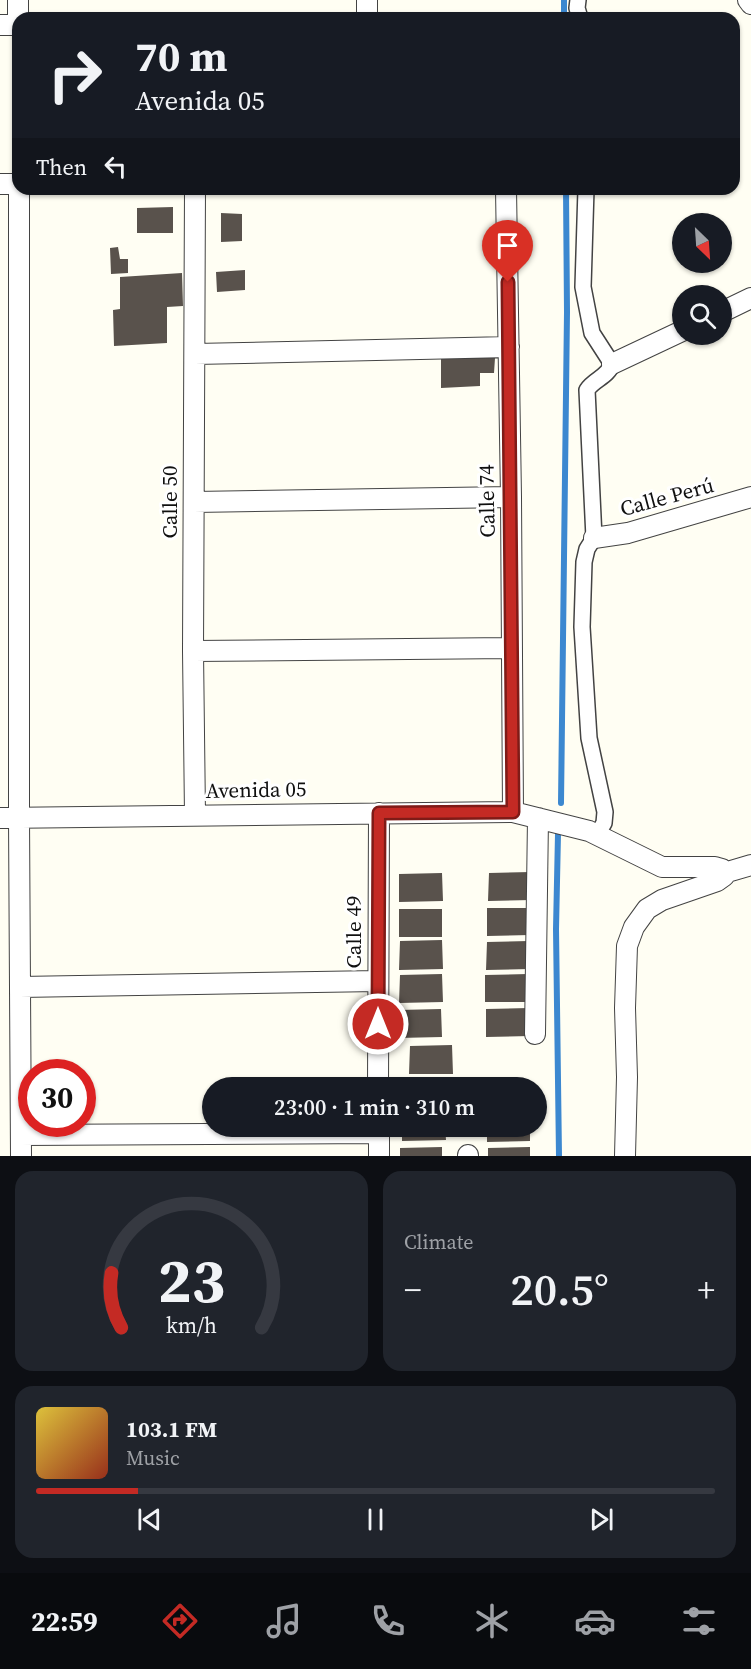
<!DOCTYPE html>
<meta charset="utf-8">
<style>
body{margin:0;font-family:"Source Serif 4",serif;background:#20242c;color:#f1f3f6;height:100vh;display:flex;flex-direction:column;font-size:22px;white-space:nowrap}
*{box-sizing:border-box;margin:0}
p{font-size:20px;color:#9ea1a6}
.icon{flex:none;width:33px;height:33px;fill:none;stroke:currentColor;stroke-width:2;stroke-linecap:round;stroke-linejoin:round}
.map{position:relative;height:1156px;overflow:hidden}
.side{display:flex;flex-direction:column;gap:15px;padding:15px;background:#0d0f14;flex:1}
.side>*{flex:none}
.top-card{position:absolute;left:12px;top:12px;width:728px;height:183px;border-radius:18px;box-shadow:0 2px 4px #0004;background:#171b24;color:#f1f3f6;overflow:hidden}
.needle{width:39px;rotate:155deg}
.fabs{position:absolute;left:672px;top:213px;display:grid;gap:12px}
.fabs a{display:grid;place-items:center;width:60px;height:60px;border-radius:50%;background:#171b24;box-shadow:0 2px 4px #0004;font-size:30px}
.speed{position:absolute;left:18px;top:1059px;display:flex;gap:12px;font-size:30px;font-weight:700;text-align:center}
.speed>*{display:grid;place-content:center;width:78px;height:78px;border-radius:50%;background:#171b24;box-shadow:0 2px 4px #0004;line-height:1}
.speed .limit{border:9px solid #d22;background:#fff;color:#111}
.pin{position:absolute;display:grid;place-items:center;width:51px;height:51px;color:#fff;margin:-62px -26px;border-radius:50% 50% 50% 0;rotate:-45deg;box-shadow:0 0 6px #0007}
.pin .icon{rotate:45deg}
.me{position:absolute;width:66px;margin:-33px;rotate:0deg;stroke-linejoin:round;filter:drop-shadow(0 0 4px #0008)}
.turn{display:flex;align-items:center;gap:21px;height:126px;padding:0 24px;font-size:27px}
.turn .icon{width:78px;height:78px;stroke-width:2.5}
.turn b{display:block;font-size:42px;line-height:51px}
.then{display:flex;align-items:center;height:57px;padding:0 24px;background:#0003;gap:12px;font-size:22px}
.big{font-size:45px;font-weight:600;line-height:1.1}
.side .tile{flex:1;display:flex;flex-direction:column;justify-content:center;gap:9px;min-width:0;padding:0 21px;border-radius:18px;background:#20242c}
.side .dial{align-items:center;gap:0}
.dial svg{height:156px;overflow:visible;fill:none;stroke:#363941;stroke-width:7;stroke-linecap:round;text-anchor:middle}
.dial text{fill:#f1f3f6;stroke:none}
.song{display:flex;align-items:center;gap:18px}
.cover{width:72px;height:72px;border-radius:9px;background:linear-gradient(135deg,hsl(50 70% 55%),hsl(10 70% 35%))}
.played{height:6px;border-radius:3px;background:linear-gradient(90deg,#c42a24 15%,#363941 15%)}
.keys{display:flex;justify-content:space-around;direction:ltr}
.heat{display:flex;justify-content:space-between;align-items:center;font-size:33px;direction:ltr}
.side .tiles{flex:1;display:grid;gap:15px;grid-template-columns:1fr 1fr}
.tile:last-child{grid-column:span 2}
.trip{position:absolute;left:202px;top:1077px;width:345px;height:60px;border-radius:30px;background:#171b24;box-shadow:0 2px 4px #0004;font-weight:600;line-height:60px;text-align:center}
.tab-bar{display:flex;height:96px;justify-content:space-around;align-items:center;background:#090b0e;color:#9ea1a6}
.tab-bar .icon{width:42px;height:42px}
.tab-bar .current{color:#c42a24}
.tab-bar b{font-size:27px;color:#f1f3f6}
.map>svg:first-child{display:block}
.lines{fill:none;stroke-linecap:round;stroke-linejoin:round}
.stream{stroke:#3c88d0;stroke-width:6}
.building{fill:#59524c}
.pedestrian-casing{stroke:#434343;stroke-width:18}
.minor-casing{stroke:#434343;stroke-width:22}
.pedestrian{stroke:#fff;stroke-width:15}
.minor{stroke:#fff;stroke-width:20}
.route-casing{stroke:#7f1b17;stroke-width:15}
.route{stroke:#c42a24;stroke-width:10}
.labels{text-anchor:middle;stroke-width:6;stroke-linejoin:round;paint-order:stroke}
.street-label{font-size:21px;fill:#101010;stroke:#fff}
</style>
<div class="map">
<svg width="751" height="1156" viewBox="0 0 751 1156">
<rect width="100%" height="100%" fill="#fffef3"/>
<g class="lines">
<path class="stream" d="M564 0V18
M561 803 567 312 566 189
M558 834 556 929 559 1156"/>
</g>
<path class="building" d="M173 207V233H137V208Z
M221 213 242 214V241L221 242Z
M118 247 120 259H128V273L111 274 110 248Z
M245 270V290L217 292 216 272Z
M182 273 183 306 167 307V343L114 346 113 310 120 309V277Z
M462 357 495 358 494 373H480V386L441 388V358Z
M531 872 532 900 488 901 489 873Z
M442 873 443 901 399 902V874Z
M487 908H529L530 935 487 936Z
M399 909H442V937H399Z
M442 940 443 969 399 970 400 941Z
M529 941 530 969 486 970 487 942Z
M442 974 443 1002 399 1003 400 975Z
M528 974 529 1002H485V975Z
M529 1008 530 1036 486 1037V1009Z
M441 1009 442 1037 398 1038 399 1010Z
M452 1045 453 1074H409L410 1046Z
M443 1080V1088H401V1081Z
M531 1083V1088H489V1084Z
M402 1126H445L446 1140 402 1141Z
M487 1126H530V1141L487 1142Z
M442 1147V1156H400V1148Z
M530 1147V1156H488V1148Z"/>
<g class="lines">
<defs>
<path id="pedestrian" d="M578 0 577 8 580 18
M586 189 583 287 592 333 612 364C608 377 594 379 587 390L594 538 587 549 584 562 582 627 589 738 605 812 604 823 597 835"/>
<path id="minor" d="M18 0V18
M748 0 751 4
M367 18V0
M0 25H18
M0 184H18
M19 189V818L21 1156
M195 189 193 651 195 815
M506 189 511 497 513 812
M722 312 751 298
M195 354 509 347
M612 364 682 331
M194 502 511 497
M594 538 628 533 751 497
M193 651 512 648
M0 818 513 812 589 831 662 867H715L722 869 724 873 751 865
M20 987 378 981
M535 1034 538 818
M378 1088 379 813
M379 1126V1156
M22 1135 379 1133
M468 1155V1156
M625 1156 627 1077 625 1008 627 946 634 927 647 909 662 900 717 881 724 876V873"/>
</defs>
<use href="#pedestrian" class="pedestrian-casing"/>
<use href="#minor" class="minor-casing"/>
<use href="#pedestrian" class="pedestrian"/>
<use href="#minor" class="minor"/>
</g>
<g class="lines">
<defs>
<path id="route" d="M378 1024 379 813 513 812 508 282"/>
</defs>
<use href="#route" class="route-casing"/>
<use href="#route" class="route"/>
</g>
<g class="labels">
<g class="street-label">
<text transform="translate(667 497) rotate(-15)" y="7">Calle Perú</text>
<text transform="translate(487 501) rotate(-91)" y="7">Calle 74</text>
<text transform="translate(170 502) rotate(-90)" y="7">Calle 50</text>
<text transform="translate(256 790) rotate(-1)" y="7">Avenida 05</text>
<text transform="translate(354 932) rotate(-90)" y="7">Calle 49</text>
</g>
</g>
</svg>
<div class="fabs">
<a><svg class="needle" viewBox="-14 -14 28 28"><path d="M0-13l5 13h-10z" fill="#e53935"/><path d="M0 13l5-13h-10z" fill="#9ea1a6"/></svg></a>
<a><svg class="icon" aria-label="search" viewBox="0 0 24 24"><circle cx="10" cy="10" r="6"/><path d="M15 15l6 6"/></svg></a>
</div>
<div class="speed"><div class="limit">30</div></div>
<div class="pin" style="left:508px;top:282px;background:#d93025"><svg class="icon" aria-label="arrive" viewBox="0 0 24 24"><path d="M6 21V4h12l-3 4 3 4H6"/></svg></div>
<svg class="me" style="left:378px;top:1024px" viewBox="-20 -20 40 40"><circle r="17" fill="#c42a24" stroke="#fff" stroke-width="3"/><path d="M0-11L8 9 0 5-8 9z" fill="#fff"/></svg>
<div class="trip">23:00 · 1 min · 310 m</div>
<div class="top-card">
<div class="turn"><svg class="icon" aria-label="right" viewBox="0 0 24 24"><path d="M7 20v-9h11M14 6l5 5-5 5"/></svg><div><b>70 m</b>Avenida 05</div></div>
<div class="then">Then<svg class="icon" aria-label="left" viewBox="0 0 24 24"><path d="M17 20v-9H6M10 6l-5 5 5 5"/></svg></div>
</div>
</div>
<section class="side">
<div class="tiles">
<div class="tile dial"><svg viewBox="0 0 100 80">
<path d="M14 69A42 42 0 1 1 86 69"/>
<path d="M14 69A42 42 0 0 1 9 41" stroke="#c42a24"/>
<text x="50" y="56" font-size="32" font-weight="700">23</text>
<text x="50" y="72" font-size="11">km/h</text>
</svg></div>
<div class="tile"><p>Climate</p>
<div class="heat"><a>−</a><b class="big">20.5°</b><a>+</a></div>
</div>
<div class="tile">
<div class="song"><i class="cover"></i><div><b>103.1 FM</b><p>Music</p></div></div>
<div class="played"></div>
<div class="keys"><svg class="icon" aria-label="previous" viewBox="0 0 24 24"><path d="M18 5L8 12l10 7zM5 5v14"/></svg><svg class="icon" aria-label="pause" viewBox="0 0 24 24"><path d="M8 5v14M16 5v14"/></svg><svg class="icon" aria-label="next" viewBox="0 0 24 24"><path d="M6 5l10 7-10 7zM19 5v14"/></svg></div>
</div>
</div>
</section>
<nav class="tab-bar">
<b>22:59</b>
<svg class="icon current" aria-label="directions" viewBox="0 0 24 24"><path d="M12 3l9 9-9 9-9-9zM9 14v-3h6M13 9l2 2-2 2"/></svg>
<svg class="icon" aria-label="music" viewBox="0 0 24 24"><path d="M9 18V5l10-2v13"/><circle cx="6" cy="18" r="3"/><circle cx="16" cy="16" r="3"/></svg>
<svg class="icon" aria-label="phone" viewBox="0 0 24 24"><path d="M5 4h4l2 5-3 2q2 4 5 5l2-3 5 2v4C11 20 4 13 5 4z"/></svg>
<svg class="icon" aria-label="climate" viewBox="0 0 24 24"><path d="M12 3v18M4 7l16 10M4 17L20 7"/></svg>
<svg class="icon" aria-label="car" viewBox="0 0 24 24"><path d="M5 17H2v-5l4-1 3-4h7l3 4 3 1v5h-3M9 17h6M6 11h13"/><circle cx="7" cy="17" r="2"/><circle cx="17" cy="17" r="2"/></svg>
<svg class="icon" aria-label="filters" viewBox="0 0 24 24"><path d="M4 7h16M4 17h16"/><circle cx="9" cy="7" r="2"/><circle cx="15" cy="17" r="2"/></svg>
</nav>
